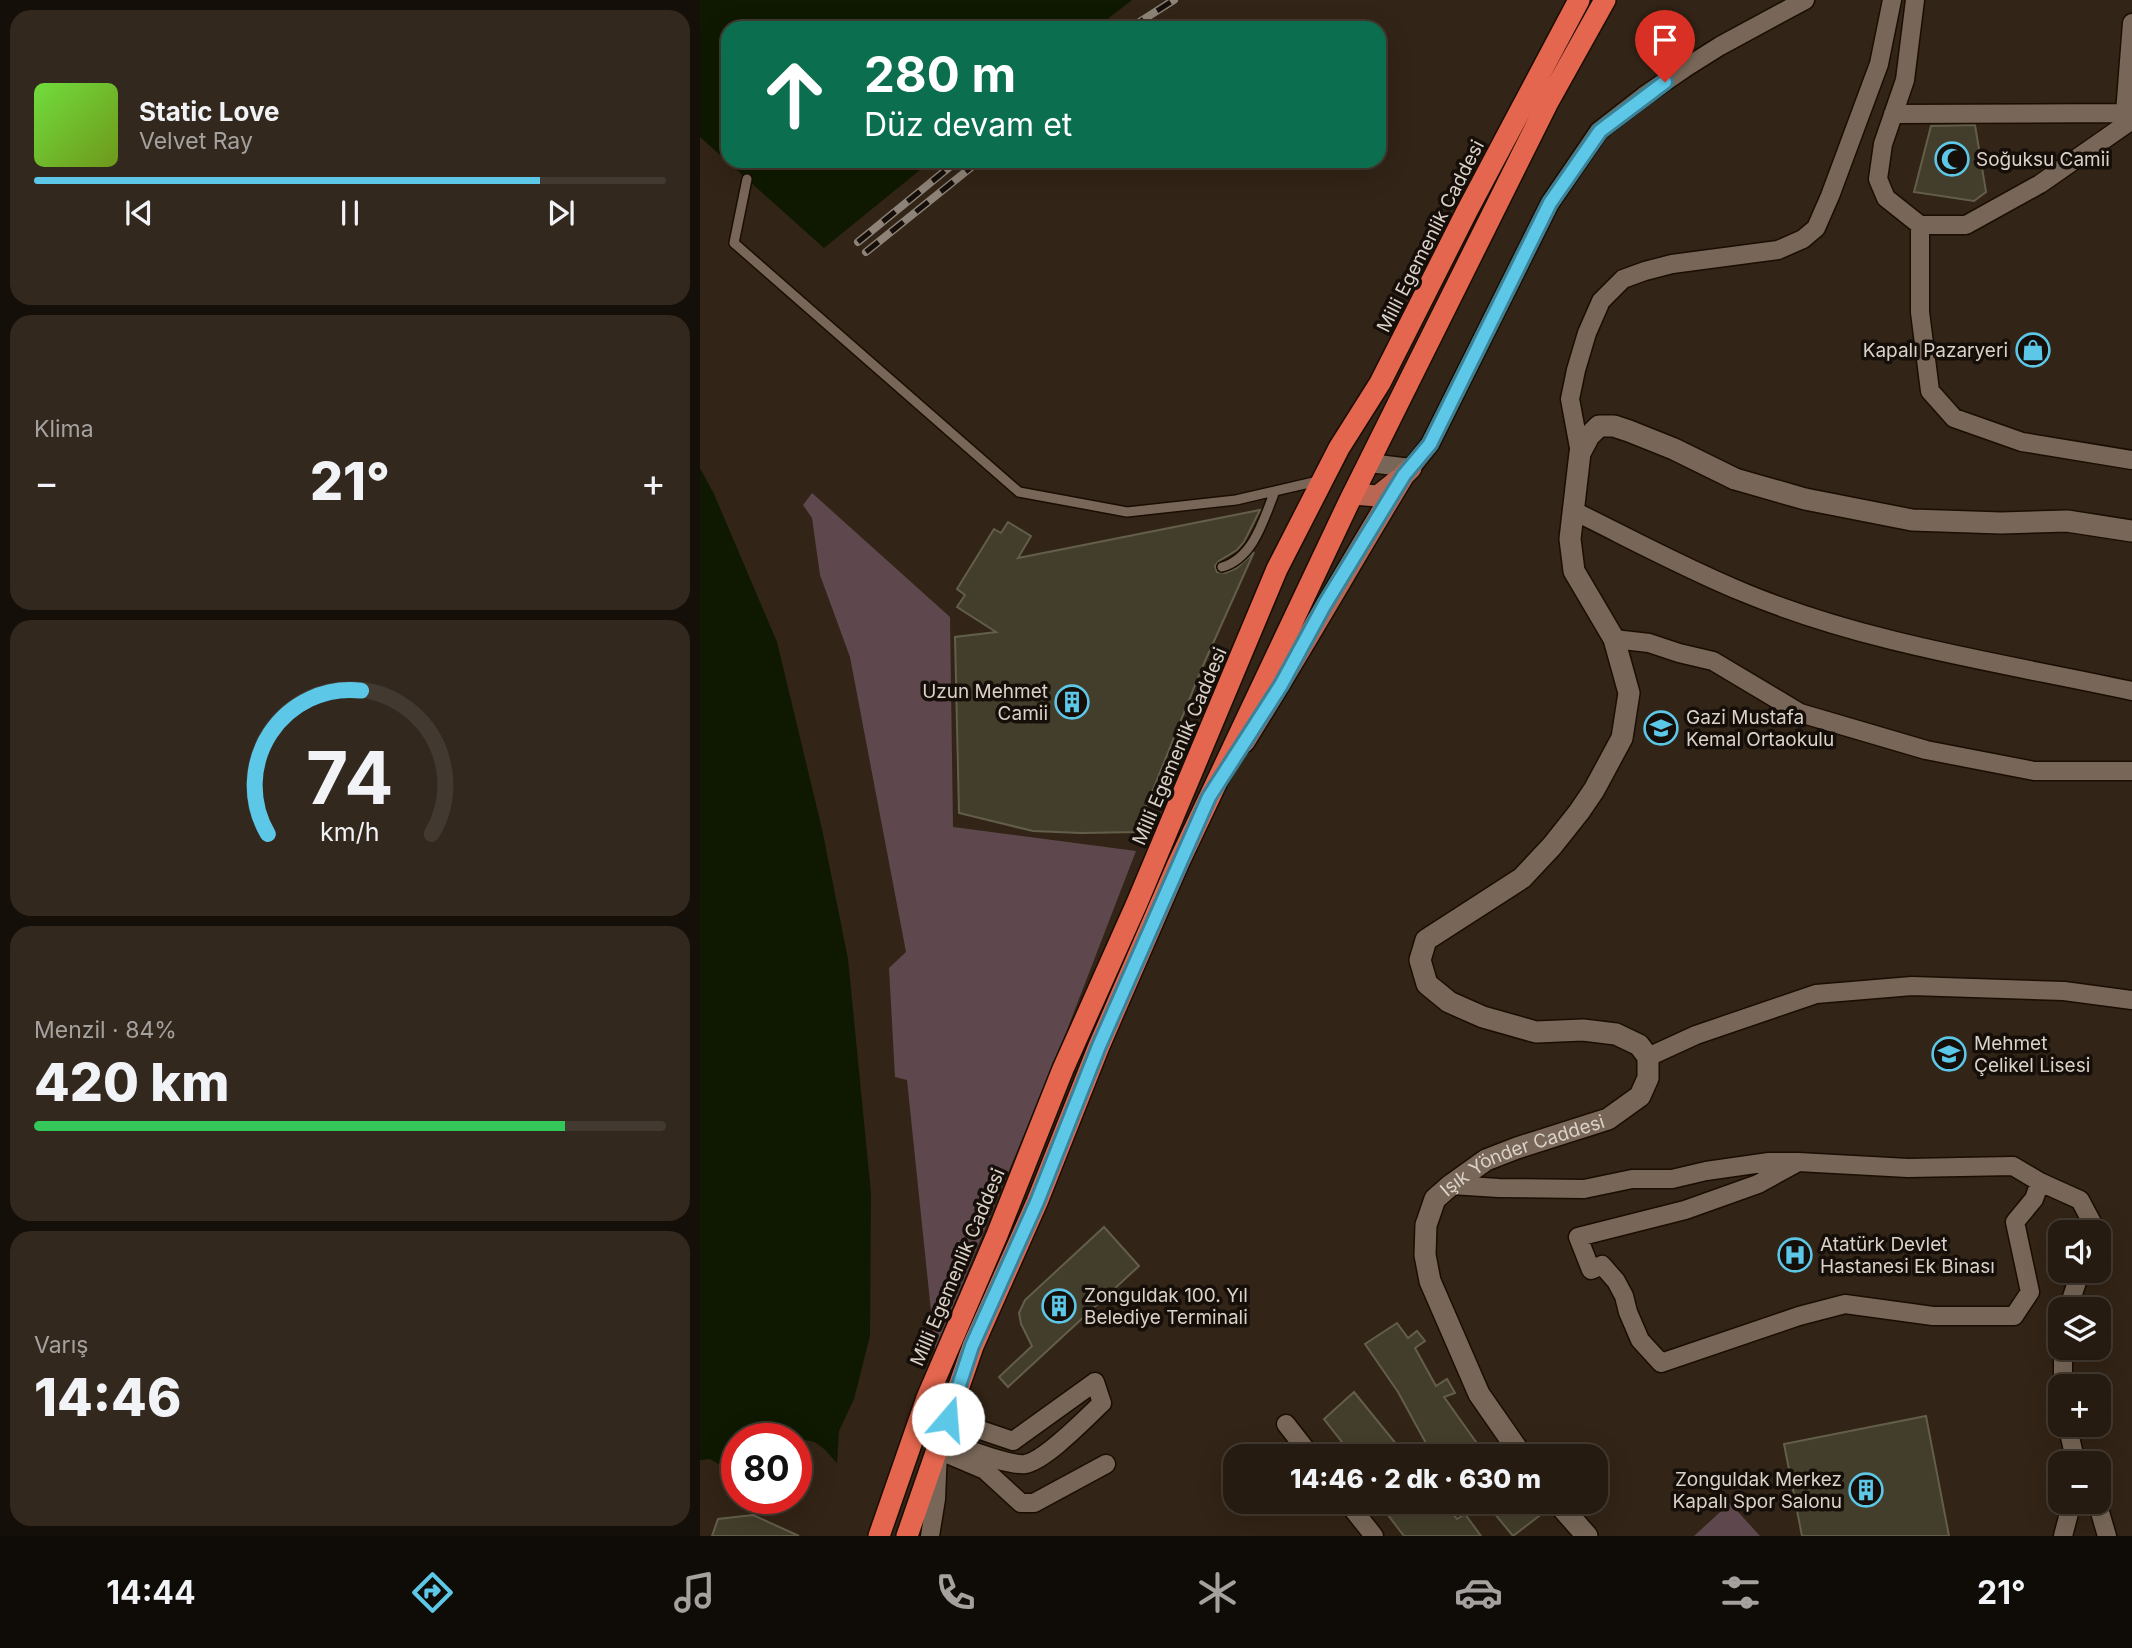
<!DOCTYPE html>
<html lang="tr">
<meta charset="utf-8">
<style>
body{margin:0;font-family:Inter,sans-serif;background:#32281e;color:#f1f3f6;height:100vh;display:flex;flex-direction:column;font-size:26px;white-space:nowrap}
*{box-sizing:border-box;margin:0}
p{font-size:23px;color:#a4a19f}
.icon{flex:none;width:38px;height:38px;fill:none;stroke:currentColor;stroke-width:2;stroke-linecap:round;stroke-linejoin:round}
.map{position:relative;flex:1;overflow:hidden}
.details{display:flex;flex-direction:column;gap:10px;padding:10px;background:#150f09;width:700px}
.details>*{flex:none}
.guide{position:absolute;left:21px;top:21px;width:665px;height:147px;border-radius:21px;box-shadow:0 7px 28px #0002,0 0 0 2px #423930;background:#0b6e4f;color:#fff;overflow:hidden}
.buttons{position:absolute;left:1348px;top:1220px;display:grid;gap:14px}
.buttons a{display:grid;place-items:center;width:63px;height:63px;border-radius:14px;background:#261b10;box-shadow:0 7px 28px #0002,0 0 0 2px #423930;font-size:35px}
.speed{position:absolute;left:21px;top:1423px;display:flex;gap:14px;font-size:35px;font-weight:700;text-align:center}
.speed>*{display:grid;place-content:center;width:91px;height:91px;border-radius:50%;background:#261b10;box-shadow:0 7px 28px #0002,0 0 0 2px #423930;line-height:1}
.speed .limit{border:10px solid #d22;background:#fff;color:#111}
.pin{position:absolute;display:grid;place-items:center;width:60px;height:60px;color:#fff;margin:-72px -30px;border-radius:50% 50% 50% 0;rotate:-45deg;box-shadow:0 0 7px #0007}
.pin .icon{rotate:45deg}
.me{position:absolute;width:77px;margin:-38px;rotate:18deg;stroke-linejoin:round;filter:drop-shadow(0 0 5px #0008)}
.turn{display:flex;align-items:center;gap:24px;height:147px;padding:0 28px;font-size:32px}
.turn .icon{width:91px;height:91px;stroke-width:2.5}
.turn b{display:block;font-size:49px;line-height:60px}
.big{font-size:52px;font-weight:800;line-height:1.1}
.details .tile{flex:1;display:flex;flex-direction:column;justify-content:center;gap:10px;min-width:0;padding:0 24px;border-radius:21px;background:#32281e}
.details .dial{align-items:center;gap:0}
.dial svg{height:182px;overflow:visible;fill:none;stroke:#423930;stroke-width:7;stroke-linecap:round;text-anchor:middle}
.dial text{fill:#f1f3f6;stroke:none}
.song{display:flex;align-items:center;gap:21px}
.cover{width:84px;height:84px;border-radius:10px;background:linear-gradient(135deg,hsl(100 70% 55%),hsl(80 70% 35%))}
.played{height:7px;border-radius:4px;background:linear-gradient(90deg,#5cc7e7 80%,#423930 80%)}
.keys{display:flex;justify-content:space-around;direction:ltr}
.heat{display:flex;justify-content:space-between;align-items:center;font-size:38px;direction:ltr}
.charge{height:10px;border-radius:5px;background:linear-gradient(90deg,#34c759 84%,#423930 0)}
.trip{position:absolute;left:523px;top:1444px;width:385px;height:70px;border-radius:21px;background:#261b10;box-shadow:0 7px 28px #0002,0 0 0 2px #423930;font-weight:800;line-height:70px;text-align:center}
.dock{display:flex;height:112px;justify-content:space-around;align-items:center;background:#0f0b06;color:#a4a19f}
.dock .icon{width:49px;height:49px}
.dock .selected{color:#5cc7e7}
.dock b{font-size:32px;color:#f1f3f6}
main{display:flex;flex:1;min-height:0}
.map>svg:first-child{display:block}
.green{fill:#5e484e}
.water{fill:#0f1901}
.building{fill:#433e2b;stroke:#635e4a;stroke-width:2}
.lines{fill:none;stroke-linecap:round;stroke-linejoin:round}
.lane-casing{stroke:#1a0d02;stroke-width:12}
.street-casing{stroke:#1a0d02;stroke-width:21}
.secondary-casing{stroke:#1a0d02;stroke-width:24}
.primary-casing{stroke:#1a0d02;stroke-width:24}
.highway-casing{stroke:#1a0d02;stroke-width:24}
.lane{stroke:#786758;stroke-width:9}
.street{stroke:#786758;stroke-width:18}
.secondary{stroke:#786758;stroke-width:21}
.primary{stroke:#b96652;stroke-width:21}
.highway{stroke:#e5664e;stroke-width:21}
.rail-casing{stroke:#8e8378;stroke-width:8}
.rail{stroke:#150e09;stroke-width:5;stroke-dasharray:16;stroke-linecap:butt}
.route-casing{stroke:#3c8196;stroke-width:18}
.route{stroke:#5cc7e7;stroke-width:12}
.labels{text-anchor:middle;stroke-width:7;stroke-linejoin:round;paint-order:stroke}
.poi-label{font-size:19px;fill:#dad1c8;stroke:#150e09;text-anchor:start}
.street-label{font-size:19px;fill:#dad1c8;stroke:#150e09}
</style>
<main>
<section class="details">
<div class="tile">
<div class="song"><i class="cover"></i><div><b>Static Love</b><p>Velvet Ray</p></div></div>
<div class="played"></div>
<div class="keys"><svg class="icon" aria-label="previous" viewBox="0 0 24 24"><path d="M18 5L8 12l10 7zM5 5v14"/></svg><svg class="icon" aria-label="pause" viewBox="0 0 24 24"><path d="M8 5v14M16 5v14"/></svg><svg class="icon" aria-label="next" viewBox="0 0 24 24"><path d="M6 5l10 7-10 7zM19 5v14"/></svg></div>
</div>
<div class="tile"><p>Klima</p>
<div class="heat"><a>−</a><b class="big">21°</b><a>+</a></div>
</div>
<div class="tile dial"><svg viewBox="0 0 100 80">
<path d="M14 69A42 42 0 1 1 86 69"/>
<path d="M14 69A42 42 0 0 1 55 6" stroke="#5cc7e7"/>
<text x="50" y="56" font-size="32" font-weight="700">74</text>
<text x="50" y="72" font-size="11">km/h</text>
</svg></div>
<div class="tile"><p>Menzil · 84%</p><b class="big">420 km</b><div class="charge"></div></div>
<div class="tile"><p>Varış</p><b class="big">14:46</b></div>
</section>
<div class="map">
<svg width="1432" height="1536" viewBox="0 0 1432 1536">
<rect width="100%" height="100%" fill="#322416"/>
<path class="green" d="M112 493 250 617 253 827 436 851 367 1030 235 1350 207 1080 195 1077 189 968 206 952 150 657 120 575 112 518 103 505Z
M1030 1503 1060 1536H994Z"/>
<path class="water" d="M0 0H432L396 28H28V161H231L124 248 0 137Z
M0 468 14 494 77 642 122 829 148 959 171 1193 170 1336 154 1399 139 1431 137 1463C125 1450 115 1435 96 1442V1438H37V1450L20 1465 10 1459 0 1460Z"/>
<path class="building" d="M1275 125 1286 192 1274 201 1214 192 1231 126Z
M560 510 544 542 537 550 519 561 515 566 517 572 525 573 537 568 554 552 502 668 436 832 381 833 333 831 259 813 255 637 296 632 257 607 265 595 257 589 294 529 301 533 308 522 331 536 318 558Z
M404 1227 439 1266 308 1387 299 1377 332 1346 321 1324 319 1313 325 1300Z
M697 1323 708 1338 717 1331 725 1341 715 1348 736 1386 747 1379 755 1393 744 1397 786 1456H749L743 1449 733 1456 698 1392 665 1344Z
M654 1392 706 1456H653L624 1419Z
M1226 1416 1249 1536H1102L1084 1444Z
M678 1502H743L757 1519 765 1514 781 1536H704Z
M785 1502H835L843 1513 813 1536Z
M53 1515 99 1536H12L18 1519Z"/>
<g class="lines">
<defs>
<path id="lane" d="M47 179 34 243 319 492 427 512 536 500 618 481
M522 567C554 558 564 518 575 491"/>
<path id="street" d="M1215 0 1205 80 1183 144 1178 179 1186 198 1220 225V312L1230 391 1254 418 1322 442 1432 460
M1193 114 1425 113
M1431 120 1425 113 1432 23
M1220 225H1266L1340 184 1432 120
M880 453 870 399 876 370 887 333 901 301 923 279 945 271 972 264 1078 250 1103 239 1116 228 1130 196 1179 64 1192 0
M669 463 711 468 730 444 850 203 899 131 944 96 985 68 1020 46 1105 0
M872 510C929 538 986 569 1045 593 1168 644 1303 663 1432 691
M914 639 949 643 979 653 1013 661 1100 713 1226 750 1334 771H1432
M948 1057 996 1035 1116 994 1212 986 1364 991 1432 1000
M1098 1162 1058 1184 985 1210 878 1237 891 1270 902 1265 916 1281 924 1296 928 1312 940 1340 961 1363 1099 1316 1145 1304 1233 1316H1314L1330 1292 1315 1222 1334 1199 1340 1182 1380 1200 1397 1232
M751 1185 799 1188 884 1189 932 1179H972L1006 1171 1069 1162H1098L1208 1168 1313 1166 1340 1182
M1368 1309 1381 1270
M1363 1348V1386
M586 1424 611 1456
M1367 1424 1376 1463
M241 1440C261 1446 306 1466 325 1464 345 1461 386 1418 402 1403L395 1382 313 1441 248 1419
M647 1502 674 1536
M1397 1502 1407 1536
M230 1536 236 1499 238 1450 285 1470 321 1503H334L406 1464
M1363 1536 1372 1502"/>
<g id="secondary">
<path id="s1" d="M822 1456 779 1394 730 1281 725 1255 726 1225 735 1199 751 1185 786 1160 817 1148 908 1119 940 1096 948 1078V1057L939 1045 916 1034 883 1030 836 1032 783 1017 749 1002 727 984 720 960 726 940 822 878 852 846 879 812 894 790 922 738 929 693 914 639 874 571 870 539 880 453 889 436 899 426H914L929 431 974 449 1035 479 1105 499 1212 520 1301 523 1367 521 1432 531"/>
<path d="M857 1502 887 1536"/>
</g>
<path id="primary" d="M653 494 678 496 698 480
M544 742C599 654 650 564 704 475L711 468"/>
<path id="highway" d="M179 1536 227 1398 297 1235 363 1069 437 903 577 569 639 448 680 383 767 211 879 0
M207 1536 273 1346 337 1202 399 1046 478 864 648 504 847 104 905 0"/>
</defs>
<use href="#lane" class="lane-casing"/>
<use href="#street" class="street-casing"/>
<use href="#secondary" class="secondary-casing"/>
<use href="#primary" class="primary-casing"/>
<use href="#highway" class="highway-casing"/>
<use href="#lane" class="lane"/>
<use href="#street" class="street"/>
<use href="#secondary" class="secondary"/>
<use href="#primary" class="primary"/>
<use href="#highway" class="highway"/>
<defs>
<path id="rail" d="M430 28 474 0
M158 242 257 161
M166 252 279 161"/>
</defs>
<use href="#rail" class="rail-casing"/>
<use href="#rail" class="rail"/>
</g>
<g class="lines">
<defs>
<path id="route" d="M248 1419 272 1346 337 1202 399 1046 509 797 581 685 625 604 704 475 730 444 850 203 900 131 965 82"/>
</defs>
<use href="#route" class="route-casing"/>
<use href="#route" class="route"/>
</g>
<defs>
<symbol id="mosque-ring" viewBox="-11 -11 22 22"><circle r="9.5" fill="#150e09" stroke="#5cc7e7" stroke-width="1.5"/><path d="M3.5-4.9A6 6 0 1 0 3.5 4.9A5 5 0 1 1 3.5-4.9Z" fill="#5cc7e7"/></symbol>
<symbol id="shop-ring" viewBox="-11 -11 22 22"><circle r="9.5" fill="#150e09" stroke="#5cc7e7" stroke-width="1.5"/><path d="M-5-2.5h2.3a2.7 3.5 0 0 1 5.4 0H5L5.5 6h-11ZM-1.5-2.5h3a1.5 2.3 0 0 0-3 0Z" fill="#5cc7e7"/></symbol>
<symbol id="building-ring" viewBox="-11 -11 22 22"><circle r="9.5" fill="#150e09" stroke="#5cc7e7" stroke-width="1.5"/><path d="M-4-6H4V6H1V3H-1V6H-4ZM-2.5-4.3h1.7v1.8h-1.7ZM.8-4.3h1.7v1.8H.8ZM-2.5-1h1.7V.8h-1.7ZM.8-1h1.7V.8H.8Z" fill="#5cc7e7"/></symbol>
<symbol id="school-ring" viewBox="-11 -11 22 22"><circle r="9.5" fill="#150e09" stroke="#5cc7e7" stroke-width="1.5"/><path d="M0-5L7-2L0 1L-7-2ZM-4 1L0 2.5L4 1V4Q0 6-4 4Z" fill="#5cc7e7"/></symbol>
<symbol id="hospital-ring" viewBox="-11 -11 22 22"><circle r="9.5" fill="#150e09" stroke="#5cc7e7" stroke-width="1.5"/><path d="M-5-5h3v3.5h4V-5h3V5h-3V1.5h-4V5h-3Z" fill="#5cc7e7"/></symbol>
</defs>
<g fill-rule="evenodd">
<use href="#mosque-ring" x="1233" y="140" width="38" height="38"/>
<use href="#shop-ring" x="1314" y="331" width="38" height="38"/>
<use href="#building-ring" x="353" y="683" width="38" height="38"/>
<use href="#school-ring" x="942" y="709" width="38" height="38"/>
<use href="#school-ring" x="1230" y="1035" width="38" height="38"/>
<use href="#hospital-ring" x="1076" y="1236" width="38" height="38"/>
<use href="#building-ring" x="340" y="1287" width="38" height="38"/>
<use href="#building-ring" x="1147" y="1471" width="38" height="38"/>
</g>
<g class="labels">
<g class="poi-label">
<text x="1276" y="166">Soğuksu Camii</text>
<text x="1308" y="357" text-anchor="end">Kapalı Pazaryeri</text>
<text x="348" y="698" text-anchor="end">Uzun Mehmet<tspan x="348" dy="22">Camii</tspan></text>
<text x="986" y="724">Gazi Mustafa<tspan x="986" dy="22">Kemal Ortaokulu</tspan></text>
<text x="1274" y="1050">Mehmet<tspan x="1274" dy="22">Çelikel Lisesi</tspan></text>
<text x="1120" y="1251">Atatürk Devlet<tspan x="1120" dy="22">Hastanesi Ek Binası</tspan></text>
<text x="384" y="1302">Zonguldak 100. Yıl<tspan x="384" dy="22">Belediye Terminali</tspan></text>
<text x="1142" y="1486" text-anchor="end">Zonguldak Merkez<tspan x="1142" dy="22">Kapalı Spor Salonu</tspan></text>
</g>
<g class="street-label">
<text transform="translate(730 236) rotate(-63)" y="7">Milli Egemenlik Caddesi</text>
<text transform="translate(479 746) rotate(-67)" y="7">Milli Egemenlik Caddesi</text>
<text dy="7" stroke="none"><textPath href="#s1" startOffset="382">Işık Yönder Caddesi</textPath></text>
<text transform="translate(257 1267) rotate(-67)" y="7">Milli Egemenlik Caddesi</text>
</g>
</g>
</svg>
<div class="buttons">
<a><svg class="icon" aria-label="sound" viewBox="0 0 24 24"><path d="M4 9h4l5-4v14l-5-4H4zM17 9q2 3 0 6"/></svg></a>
<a><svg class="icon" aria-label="layers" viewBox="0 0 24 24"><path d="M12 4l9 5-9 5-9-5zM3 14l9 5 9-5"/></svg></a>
<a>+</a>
<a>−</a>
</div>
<div class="speed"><div class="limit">80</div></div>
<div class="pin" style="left:965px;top:82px;background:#d93025"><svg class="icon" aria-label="arrive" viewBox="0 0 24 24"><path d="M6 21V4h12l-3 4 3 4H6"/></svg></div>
<svg class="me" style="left:248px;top:1419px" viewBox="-20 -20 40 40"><circle r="19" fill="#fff"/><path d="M0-13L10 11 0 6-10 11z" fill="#5cc7e7"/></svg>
<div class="trip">14:46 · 2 dk · 630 m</div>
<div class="guide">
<div class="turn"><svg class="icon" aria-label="ahead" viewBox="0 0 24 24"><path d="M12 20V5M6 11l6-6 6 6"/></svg><div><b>280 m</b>Düz devam et</div></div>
</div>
</div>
</main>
<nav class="dock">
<b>14:44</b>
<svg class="icon selected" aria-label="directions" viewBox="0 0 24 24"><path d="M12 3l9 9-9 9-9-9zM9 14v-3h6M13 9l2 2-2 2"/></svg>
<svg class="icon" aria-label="music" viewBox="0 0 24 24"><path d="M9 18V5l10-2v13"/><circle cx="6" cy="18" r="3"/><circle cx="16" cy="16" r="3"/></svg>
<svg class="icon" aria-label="phone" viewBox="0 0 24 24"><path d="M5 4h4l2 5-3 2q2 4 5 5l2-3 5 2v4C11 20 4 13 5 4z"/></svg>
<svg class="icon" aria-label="climate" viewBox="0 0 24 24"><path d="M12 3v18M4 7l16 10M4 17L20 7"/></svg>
<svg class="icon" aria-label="car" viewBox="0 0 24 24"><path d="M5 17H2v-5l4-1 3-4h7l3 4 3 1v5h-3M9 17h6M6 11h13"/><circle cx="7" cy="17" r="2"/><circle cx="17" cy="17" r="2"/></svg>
<svg class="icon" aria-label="filters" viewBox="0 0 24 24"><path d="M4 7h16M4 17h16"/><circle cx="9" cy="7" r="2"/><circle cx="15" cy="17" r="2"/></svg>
<b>21°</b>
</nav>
